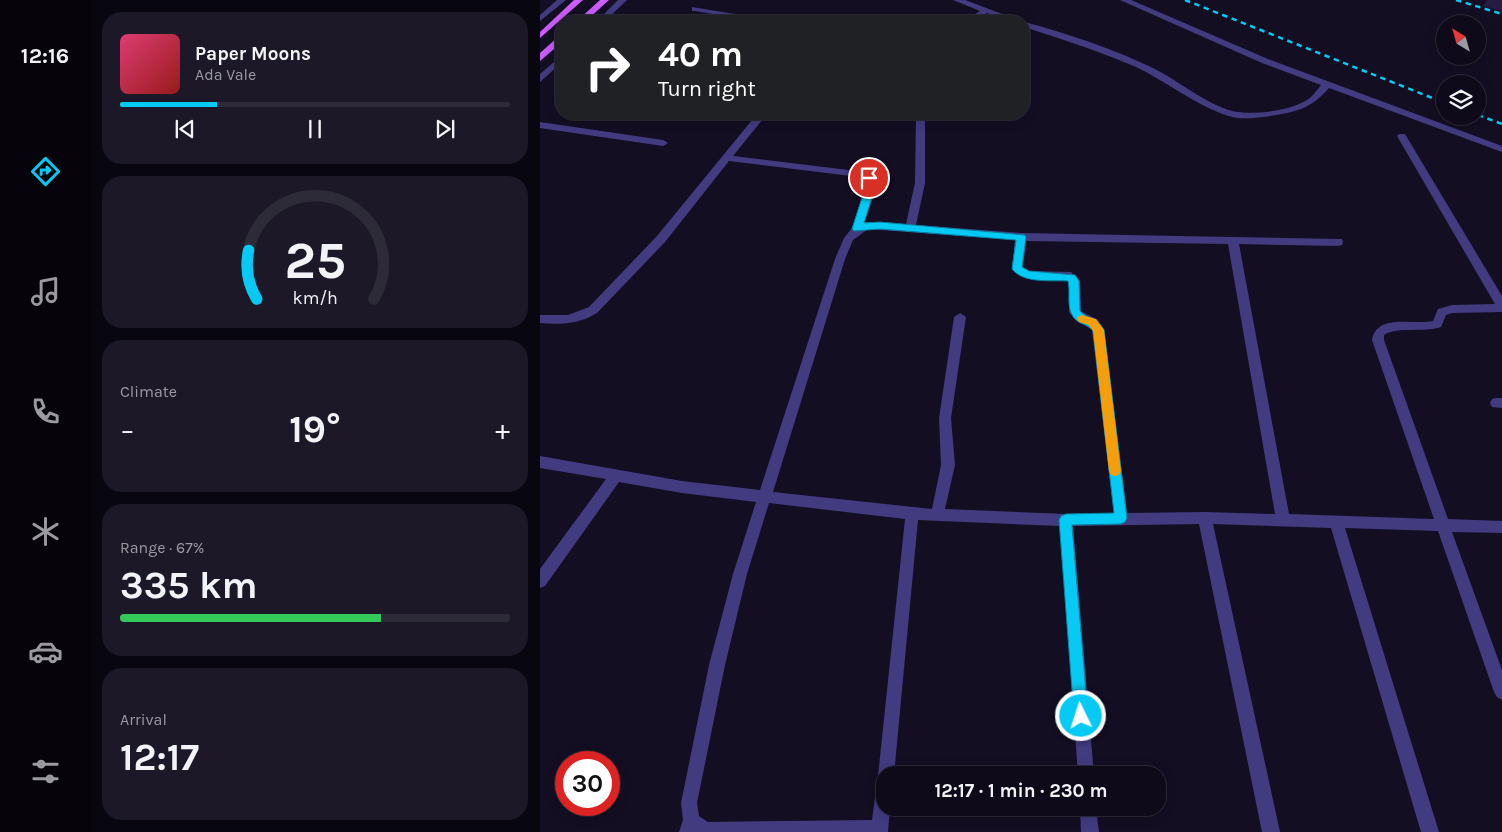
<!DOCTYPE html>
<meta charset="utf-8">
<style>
body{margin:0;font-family:Karla,sans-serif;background:#1c1827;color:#f1f3f6;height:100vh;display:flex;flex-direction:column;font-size:19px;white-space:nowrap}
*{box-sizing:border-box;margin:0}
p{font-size:16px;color:#9b9aa2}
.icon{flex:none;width:28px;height:28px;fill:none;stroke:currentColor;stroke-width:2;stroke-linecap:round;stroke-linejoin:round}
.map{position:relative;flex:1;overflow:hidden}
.details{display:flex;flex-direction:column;gap:12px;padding:12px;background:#08060e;width:450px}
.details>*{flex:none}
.top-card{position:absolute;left:15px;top:15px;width:475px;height:105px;border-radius:20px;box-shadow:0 2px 12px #0003,0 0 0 1px #2e2b39;background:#202124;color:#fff;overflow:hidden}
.needle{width:32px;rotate:323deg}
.controls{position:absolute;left:896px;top:15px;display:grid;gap:10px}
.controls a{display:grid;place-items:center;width:50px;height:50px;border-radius:50%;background:#0e0a1a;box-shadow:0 2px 12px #0003,0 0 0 1px #2e2b39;font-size:25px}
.speed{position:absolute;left:15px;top:751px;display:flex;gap:10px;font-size:25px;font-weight:700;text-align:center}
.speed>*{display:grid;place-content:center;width:65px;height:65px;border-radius:50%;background:#0e0a1a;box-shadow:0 2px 12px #0003,0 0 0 1px #2e2b39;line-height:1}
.speed .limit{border:8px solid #d22;background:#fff;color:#111}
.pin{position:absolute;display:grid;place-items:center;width:42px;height:42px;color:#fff;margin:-21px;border:2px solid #fff;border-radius:50%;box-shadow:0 1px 5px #0007}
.me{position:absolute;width:55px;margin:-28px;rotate:356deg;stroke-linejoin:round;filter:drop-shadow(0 0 4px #0008)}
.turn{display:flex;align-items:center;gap:18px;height:105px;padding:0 20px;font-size:22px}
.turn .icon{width:65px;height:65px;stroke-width:2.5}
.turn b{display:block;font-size:35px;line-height:42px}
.big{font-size:38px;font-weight:700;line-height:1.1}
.details .card{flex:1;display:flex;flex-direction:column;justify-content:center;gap:8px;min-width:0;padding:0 18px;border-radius:20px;background:#1c1827}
.details .dial{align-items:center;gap:0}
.dial svg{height:130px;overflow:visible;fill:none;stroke:#2e2b39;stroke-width:7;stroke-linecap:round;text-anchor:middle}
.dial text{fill:#f1f3f6;stroke:none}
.song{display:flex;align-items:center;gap:15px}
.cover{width:60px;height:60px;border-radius:8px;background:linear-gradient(135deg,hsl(340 70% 55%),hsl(0 70% 35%))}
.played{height:5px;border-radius:2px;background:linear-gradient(90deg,#07caf4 25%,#2e2b39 25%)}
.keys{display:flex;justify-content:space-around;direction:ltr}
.heat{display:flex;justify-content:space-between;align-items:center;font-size:28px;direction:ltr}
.charge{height:8px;border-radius:4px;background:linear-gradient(90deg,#34c759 67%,#2e2b39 0)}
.trip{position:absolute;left:336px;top:766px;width:290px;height:50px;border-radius:20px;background:#0e0a1a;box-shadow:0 2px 12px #0003,0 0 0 1px #2e2b39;font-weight:700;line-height:50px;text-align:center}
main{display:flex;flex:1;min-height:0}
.tabs{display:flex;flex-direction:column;width:90px;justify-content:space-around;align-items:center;background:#06040a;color:#9b9aa2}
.tabs .icon{width:35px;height:35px}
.tabs .selected{color:#07caf4}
.tabs b{font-size:22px;color:#f1f3f6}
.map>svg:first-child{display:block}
.building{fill:#261b43}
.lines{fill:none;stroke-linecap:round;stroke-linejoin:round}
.minor{fill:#423b80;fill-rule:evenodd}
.major{fill:#cb5bfa;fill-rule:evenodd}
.rail{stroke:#07caf4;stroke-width:2.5;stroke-dasharray:5.5 4.5;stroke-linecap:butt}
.route{fill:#07caf4;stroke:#05839f}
.slow{fill:#f59e0b}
</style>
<main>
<nav class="tabs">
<b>12:16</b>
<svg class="icon selected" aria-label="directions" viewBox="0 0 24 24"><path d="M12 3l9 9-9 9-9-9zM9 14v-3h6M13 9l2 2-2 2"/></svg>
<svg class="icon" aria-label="music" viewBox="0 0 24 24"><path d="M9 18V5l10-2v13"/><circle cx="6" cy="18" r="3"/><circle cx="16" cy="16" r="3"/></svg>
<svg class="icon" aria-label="phone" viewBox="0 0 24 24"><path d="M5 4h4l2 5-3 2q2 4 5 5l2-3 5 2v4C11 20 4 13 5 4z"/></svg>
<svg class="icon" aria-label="climate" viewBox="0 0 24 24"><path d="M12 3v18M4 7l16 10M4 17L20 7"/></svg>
<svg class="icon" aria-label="car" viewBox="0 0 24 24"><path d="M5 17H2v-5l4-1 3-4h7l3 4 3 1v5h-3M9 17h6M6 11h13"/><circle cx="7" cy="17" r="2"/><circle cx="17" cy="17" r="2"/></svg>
<svg class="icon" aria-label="filters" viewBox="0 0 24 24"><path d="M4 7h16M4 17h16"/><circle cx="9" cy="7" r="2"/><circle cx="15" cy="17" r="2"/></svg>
</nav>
<section class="details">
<div class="card">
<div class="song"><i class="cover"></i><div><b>Paper Moons</b><p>Ada Vale</p></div></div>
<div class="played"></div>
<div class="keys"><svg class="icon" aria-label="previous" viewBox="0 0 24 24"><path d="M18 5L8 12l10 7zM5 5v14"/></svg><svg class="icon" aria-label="pause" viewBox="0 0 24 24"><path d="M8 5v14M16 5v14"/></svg><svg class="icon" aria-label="next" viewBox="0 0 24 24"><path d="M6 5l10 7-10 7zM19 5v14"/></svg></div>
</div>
<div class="card dial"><svg viewBox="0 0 100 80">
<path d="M14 69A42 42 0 1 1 86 69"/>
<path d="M14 69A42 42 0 0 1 9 39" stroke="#07caf4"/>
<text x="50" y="56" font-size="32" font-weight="700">25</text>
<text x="50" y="72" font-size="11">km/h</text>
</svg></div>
<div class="card"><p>Climate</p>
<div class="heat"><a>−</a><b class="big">19°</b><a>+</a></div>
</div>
<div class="card"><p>Range · 67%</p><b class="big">335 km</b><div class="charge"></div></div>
<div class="card"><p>Arrival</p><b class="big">12:17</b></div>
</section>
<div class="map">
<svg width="962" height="832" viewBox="0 0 962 832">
<rect width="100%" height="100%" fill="#130e22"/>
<path class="building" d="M947 0H962V11L943 6Z"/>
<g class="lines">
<path class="minor" d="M17 0H26L0 21V15Z
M78 0H87L65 21H57Z
M413 0H425L481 21H470L447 13 433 21H424L440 11Z
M580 0H591L728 59 962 146V152L789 88C772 107 760 111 736 115 724 117 711 119 698 118 670 115 624 80 596 67 559 51 521 39 484 27V22C527 33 573 49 613 68 638 80 672 109 698 112 718 115 756 110 771 97 775 93 778 89 781 85L722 63Z
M152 7 225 19 229 21H212L155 11H152Z
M21 56V63L0 82V74Z
M217 114H227L193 156 325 172 332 177 336 185 324 222 366 224 375 183 376 114H385V183L376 225 481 233 802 239 803 242 802 245 798 246 699 244 749 514 894 519 832 340C836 313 874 325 893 321L898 309 912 305 955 304 857 136 859 134H865L962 296V312L912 313 906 315 901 327C883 333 858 326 844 335V340L908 519 962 521V533L912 532 962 670V700L957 697 954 692 898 531 805 528 899 832H881L791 528 673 524 740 832H722L659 524 533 526 554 775H538L520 526 378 520 354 775H345V808H350L348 832H139L143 820 141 803 169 665 193 574 216 502 142 493 79 482 5 586 0 588V569L66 479 0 468V456L142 481 220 490 295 259 304 238 312 228 326 185 325 181 319 177 189 161 125 242 57 313C39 324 21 325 0 323V315H28L49 307 117 236ZM328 229 475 240 472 269C483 284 508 279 524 279L529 282V312L534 318 552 330 574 513 526 514 405 509 415 465 411 418 426 317 420 313 414 317 399 418 401 465 392 509 233 492 305 259 313 240ZM486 241 688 244 735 514 665 512 587 513 564 330 558 320 541 311 540 281 531 272 489 271 483 267ZM229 503 365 519 338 776 332 820 168 822 159 816 157 803 185 665 207 574Z
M0 122 123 140 128 143 123 146 0 128Z
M956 398H962V408L952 407 950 403 952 399Z
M540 808H556L559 832H541Z"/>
<path class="major" d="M34 0H43L0 38V32Z
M60 0H69L46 21H37Z
M18 37H21V43L0 61V53Z"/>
<path class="rail" d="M645 0 905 103
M916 0 962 14
M938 115 962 124"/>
</g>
<path class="route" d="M326 176H332L336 185 324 223 340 222 485 235 486 237 482 267 489 271 535 275 539 281 540 311C550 321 555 315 564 330L587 518 585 522 581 524 532 525 548 716 546 721 541 723 536 721 534 716 519 520 521 516 526 514 574 513 553 331C548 324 542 325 536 320 525 310 531 294 528 281 511 280 484 284 472 269L476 240 340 229 314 231 312 229 326 185Z"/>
<path class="slow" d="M542 315 556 319 564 330 581 471 579 475 575 476 571 475 569 471 553 331 549 325 539 322 537 319 539 316Z"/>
</svg>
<div class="controls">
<a><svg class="needle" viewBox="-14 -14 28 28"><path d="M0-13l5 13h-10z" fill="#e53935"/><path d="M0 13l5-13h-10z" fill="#9b9aa2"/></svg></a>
<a><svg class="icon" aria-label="layers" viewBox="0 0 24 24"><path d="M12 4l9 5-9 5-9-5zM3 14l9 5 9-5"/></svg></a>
</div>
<div class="speed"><div class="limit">30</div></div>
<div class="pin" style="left:329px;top:178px;background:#d93025"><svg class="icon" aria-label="arrive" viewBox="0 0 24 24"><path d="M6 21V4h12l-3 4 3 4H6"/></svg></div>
<svg class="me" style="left:541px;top:716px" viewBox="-20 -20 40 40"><circle r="17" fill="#07caf4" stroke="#fff" stroke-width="3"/><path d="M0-11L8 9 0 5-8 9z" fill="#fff"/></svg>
<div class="trip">12:17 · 1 min · 230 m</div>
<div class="top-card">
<div class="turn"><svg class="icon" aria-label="right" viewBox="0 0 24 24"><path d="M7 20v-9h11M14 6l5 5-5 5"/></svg><div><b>40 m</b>Turn right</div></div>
</div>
</div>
</main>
